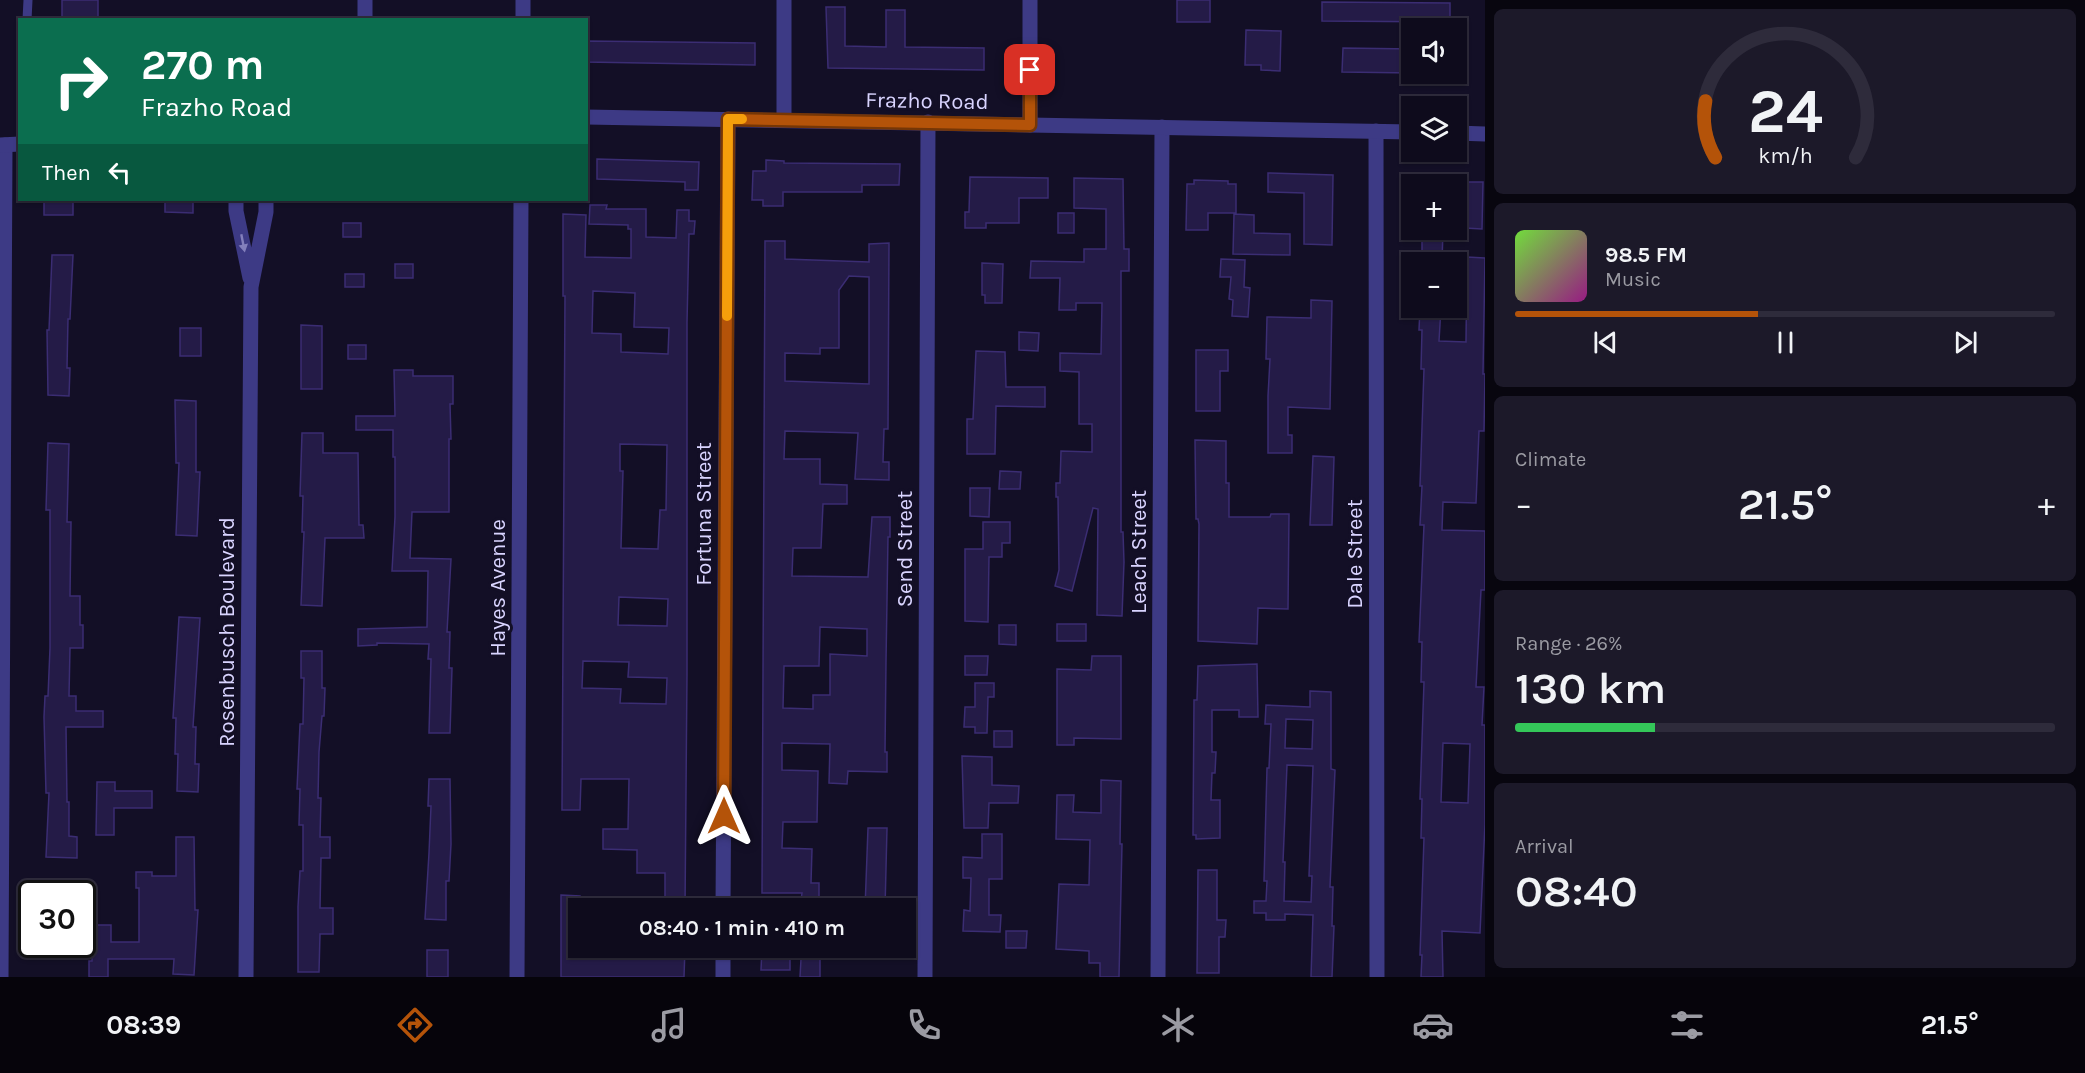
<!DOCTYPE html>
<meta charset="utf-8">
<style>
body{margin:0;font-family:Karla,sans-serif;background:#1c1929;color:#f1f3f6;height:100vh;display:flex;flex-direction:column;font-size:22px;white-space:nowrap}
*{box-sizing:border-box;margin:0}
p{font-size:20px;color:#9b9ba3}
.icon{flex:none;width:33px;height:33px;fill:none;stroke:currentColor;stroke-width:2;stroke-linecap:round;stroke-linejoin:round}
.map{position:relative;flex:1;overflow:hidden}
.sheet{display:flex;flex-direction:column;gap:9px;padding:9px;background:#08060f;width:600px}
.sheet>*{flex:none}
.hud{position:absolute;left:18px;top:18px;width:570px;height:183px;border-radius:0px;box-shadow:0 2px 4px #0004,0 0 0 2px #2e2b3b;background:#0b6e4f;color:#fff;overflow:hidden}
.tools{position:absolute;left:1401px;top:18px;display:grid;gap:12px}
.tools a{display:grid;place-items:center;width:66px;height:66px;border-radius:0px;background:#0e0b1c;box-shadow:0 2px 4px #0004,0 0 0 2px #2e2b3b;font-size:30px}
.speed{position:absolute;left:18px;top:880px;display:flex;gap:12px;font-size:30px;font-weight:700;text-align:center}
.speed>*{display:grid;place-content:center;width:78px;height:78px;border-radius:50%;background:#0e0b1c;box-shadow:0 2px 4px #0004,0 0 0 2px #2e2b3b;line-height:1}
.speed .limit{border:3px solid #111;border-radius:9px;background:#fff;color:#111}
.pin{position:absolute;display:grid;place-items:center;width:51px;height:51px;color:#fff;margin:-26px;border-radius:12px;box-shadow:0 3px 9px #0006}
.me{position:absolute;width:66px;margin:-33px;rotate:0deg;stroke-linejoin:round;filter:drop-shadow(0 0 4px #0008)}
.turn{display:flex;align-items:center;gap:21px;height:126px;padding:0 24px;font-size:27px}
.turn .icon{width:78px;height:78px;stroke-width:2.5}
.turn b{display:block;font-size:42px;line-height:51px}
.then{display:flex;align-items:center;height:57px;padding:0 24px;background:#0003;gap:12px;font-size:22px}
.big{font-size:45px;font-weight:600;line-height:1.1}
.sheet .widget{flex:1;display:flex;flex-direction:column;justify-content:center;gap:9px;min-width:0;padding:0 21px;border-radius:9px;background:#1c1929}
.sheet .dial{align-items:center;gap:0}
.dial svg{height:156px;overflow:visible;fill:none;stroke:#2e2b3b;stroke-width:7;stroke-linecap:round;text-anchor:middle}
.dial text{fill:#f1f3f6;stroke:none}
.song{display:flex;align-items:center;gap:18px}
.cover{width:72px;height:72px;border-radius:9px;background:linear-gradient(135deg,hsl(100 70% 55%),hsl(310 70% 35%))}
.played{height:6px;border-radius:3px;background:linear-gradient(90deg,#b45309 45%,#2e2b3b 45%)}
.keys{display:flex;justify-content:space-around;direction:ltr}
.heat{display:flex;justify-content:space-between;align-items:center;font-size:33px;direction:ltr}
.charge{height:9px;border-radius:4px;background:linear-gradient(90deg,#34c759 26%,#2e2b3b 0)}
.trip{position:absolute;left:568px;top:898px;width:348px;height:60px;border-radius:0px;background:#0e0b1c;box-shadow:0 2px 4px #0004,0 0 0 2px #2e2b3b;font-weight:600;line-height:60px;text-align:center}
.dock{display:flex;height:96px;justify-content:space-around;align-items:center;background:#06040b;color:#9b9ba3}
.dock .icon{width:42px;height:42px}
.dock .selected{color:#b45309}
.dock b{font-size:27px;color:#f1f3f6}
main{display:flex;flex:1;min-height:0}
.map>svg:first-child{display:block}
.building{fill:#241b47;stroke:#3b2d73;stroke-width:1.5;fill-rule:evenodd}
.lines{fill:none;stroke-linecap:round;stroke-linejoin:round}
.service{stroke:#3d3a85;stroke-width:9}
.minor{stroke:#3d3a85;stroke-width:15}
.tertiary{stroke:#3d3a85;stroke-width:15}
.oneway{fill:#837fbc}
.route-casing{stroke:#753606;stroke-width:15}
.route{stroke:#b45309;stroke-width:10}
.slow{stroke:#f59e0b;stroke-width:10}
.labels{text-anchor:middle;stroke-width:6;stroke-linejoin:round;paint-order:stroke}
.street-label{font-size:22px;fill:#d9d4ff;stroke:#130f26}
</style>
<main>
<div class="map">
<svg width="1485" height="977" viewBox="0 0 1485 977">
<rect width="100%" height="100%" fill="#130f26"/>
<path class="building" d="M62 0H98V20H62Z
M1177 0H1210V22H1177Z
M1322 2 1450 3V22L1322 21Z
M826 7H845V46L886 47V10H905V47L984 48V70L828 68Z
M1246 30 1281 31 1280 71 1261 70V65H1245Z
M586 41 755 43V65L586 62Z
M1343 48 1412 49V73L1342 72Z
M597 159 699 162 698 190H685V182L597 179Z
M766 160 784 161V163L900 164 899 185H862V192H783V206H763V200H752L753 171H766Z
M1268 173 1333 175 1332 245 1304 244V193L1268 192Z
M970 177 1048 178V198H1019V223H986V228H965V212H969Z
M1074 178 1123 179 1124 249H1129V271H1121V532H1123L1124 562 1122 616 1097 615 1098 509 1093 508 1072 591 1055 586 1059 570 1058 497H1056V483H1060L1061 451 1092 452V424H1079V372L1060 371V353L1101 354 1102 303H1076V310H1059L1060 278H1030L1031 261 1084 262V249H1106V209L1074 208Z
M1194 180 1228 181V184H1236V213H1208V230H1186L1187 184H1194Z
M1467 182H1483L1482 229 1465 228Z
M44 200H73V215H44Z
M165 200H193V213L165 212Z
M590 205H607L606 209H646V237L676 238 677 210H689V221H695L694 234H689L687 323V673L685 909H665V873H637V850L603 849V829H628L629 779H581L580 810H562L565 296H563V214L586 215 585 257 631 258V229H628V225L589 224ZM593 291 635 293 634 327 669 328 668 354 621 352V334L592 333ZM620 444 667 445 666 510H660L658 549 621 548 623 471H620ZM619 597 668 599 667 626 618 625ZM583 661 629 662 628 677 667 678 666 704 620 703 621 689 582 688Z
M1058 213H1074V233H1058Z
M1234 214 1254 215V233L1290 234V255L1233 254Z
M343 223H361V237H343Z
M1422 230H1443L1442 262H1422Z
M765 241H785V259L869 262V244L889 243 888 429H884L883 462H889V480L855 479 858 433 785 431 784 459H820V484L847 485V504H823L821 548H793L792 576 868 577 872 517H890V537H888L886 662 885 752H887V772L848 771 847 784 829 783 830 744 782 743V770L818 771 817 822H783L782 848 812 849 811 883H819V900H801L802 893H762ZM849 276 869 277V384L785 381V353L820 354V348H839V290ZM820 627 867 629V656L830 654V695H813V709L783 708 784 666H819Z
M52 255H73L70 319H68L67 368H70L69 396 48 395 47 330H49Z
M1467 257 1485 258 1483 374H1485L1484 431H1479L1476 503 1443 502 1442 530 1485 531V590H1481L1476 687H1484L1482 725H1485V824L1480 933 1442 931 1443 977H1421L1422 955H1420L1424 838H1421L1422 799H1420L1424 682H1421L1422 642H1419L1424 525H1420L1422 486H1420L1424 369H1421L1422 330H1419L1420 308H1441L1439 341 1466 342ZM1443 743 1470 744 1468 803 1441 802Z
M1221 259 1245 260 1244 287 1250 288 1248 317 1232 316 1233 300 1229 299 1231 277H1220Z
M982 263 1003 264 1002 303H985V295H982Z
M395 264H413V278H395Z
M345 274H364V287H345Z
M1311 300 1332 301 1330 409 1288 407V435H1292V453H1268V396L1270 359H1266L1267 317 1311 318Z
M301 325 322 326V389H301Z
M180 328H201V356H180Z
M1019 332 1039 333 1038 351 1019 350Z
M348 345H366V359H348Z
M1196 350H1228V371H1220V411H1196Z
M976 351 1005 352 1006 387H1045V407L996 406 995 454H967V419H973Z
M394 370H413V376H453V404H450L451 439H449V512H412L410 558 451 559 447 632H450L449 668H452L450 733H429L431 659H428L429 644 377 643V645L358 646V629L427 627 428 571H392L395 517V457H393V430H356V416H395Z
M175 400 196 401V472H200L197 536 176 535 179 463H176Z
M302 433H323V453H358L359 525H363L364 538H325L322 606 301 605 304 532H302L303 496H300Z
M1195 440 1226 441V483H1229V517H1270L1271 514H1289L1288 609 1258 608 1257 644 1198 641 1199 524 1198 519H1196Z
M48 443 69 444 67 522H71L70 596H80V625H83V648H70L69 696H76V711H103V727H66L67 802H69V836L77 837V858L46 857 49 793H46L44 717 45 696H48L50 648V510H46Z
M1313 456 1334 457 1332 525H1310Z
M1000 471 1021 472 1020 489H999Z
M970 488H990L989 517 970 516Z
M983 522H1010V543H1002V557H989L988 622 965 621V549H983Z
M179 617 200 618 193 727H196L195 764H199L198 792 177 791 178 754H175L176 718H173Z
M1057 624H1086V641H1057Z
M999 625H1016V645L999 644Z
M301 651H322V688H325L324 716H322L319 752 318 798H321L320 837H330V858H321L320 908H333V934H320L319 972H298V907L300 871H303V825H299L300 789H297L300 724H303L304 678H301Z
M965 656H988L987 675H965Z
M1092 656H1121V739L1074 738V745H1057V669L1091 670Z
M1257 664 1258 717H1239V710H1212V752H1216L1215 773H1212L1211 800H1220V838L1196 839V835H1193L1194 700H1197L1198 666Z
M975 683H994V697H988L987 733H975V727H964L965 707H975Z
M1310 691 1331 692V769L1335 770 1330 887H1333L1332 926H1334L1332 977H1311L1313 915 1285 914V920H1266V913H1254V901H1266L1267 881H1264L1267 768H1269L1271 724H1265L1266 705 1310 707ZM1286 719 1313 720 1312 749 1285 748ZM1287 765 1313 766 1309 876H1312L1311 902 1284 901 1285 862H1283Z
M994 731H1012V747H994Z
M962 756 992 757V785L1019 786 1018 803H989L988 828H964Z
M429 779H450L451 844 449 881H446V920L425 919 429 853 431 806H428Z
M1101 780 1121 781 1120 844H1122L1119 977H1100V963H1089V951L1056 949 1059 884 1089 885 1090 840 1056 839 1057 795H1074L1073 812 1101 813Z
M97 782H115V791H152V808H114V835H96Z
M868 828H887L885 909H865Z
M982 834H1002V879H989V915H1001L1000 932 963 931 964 910 970 911 971 878H963V857L982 858Z
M176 837H194L195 910H198L194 975 173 974 174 959H108V977H89V961H92L93 925H111V942H139V888H136V872H152V876H176Z
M1198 870H1217V920H1226L1225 937H1219V973H1197Z
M561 895 580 896V954L627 955V948H685L684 977H561Z
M1006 931H1027L1026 948H1006Z
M762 948H782V955L790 956V970H761Z
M427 950H448V977H427Z
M801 959H820V977H800Z"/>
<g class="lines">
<path class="service" d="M27 20 28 0"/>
<path class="minor" d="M365 0V20
M1030 0V125
M784 120V0
M1376 131 1377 977
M236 200V211L250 278
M723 909 728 119
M1 977 5 145
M246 977 251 287 266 212V200
M723 977V948
M925 977 928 122
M1158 977 1162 127"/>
<path class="tertiary" d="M523 20V0
M586 117 1412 132
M1456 133 1485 134
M0 145 20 144
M517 977 521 200"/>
</g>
<defs><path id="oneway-solid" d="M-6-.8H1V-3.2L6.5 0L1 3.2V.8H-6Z" transform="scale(1.5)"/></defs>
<use class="oneway" href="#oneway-solid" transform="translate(243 243) rotate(79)"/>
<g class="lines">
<defs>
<path id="route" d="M724 816 728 119 1030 125V70"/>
</defs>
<use href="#route" class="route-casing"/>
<use href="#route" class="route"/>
<path class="slow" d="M727 316 728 119H742"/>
</g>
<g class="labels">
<g class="street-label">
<text transform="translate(927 100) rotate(1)" y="8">Frazho Road</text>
<text transform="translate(703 514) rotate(-90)" y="8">Fortuna Street</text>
<text transform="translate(904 549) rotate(-90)" y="8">Send Street</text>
<text transform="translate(1138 552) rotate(-90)" y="8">Leach Street</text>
<text transform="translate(1354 554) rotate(-90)" y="8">Dale Street</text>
<text transform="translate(497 588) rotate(-90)" y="8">Hayes Avenue</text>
<text transform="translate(226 632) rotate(-90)" y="8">Rosenbusch Boulevard</text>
</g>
</g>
</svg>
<div class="tools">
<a><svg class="icon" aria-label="sound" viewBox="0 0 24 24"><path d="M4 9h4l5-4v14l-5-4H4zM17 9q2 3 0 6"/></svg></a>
<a><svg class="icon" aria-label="layers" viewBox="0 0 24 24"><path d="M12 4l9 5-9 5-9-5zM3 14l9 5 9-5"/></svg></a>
<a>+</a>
<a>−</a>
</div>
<div class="speed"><div class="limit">30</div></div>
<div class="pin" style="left:1030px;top:70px;background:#d93025"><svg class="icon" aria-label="arrive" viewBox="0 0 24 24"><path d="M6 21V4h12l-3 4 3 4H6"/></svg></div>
<svg class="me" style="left:724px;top:816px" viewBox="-20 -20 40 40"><path d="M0-17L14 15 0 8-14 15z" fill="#b45309" stroke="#fff" stroke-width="4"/></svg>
<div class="trip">08:40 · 1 min · 410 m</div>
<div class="hud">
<div class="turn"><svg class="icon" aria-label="right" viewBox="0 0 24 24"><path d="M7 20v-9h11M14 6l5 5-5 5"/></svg><div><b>270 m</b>Frazho Road</div></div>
<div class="then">Then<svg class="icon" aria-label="left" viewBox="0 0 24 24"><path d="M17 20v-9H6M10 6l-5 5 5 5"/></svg></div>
</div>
</div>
<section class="sheet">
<div class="widget dial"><svg viewBox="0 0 100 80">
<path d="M14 69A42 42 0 1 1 86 69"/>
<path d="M14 69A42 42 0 0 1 9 40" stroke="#b45309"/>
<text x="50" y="56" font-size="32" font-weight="700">24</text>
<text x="50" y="72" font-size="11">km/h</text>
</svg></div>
<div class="widget">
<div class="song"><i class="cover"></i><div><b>98.5 FM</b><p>Music</p></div></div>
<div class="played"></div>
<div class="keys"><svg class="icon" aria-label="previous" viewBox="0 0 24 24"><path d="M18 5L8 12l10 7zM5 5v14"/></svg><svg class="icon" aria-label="pause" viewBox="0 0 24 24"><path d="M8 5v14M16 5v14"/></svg><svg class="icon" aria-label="next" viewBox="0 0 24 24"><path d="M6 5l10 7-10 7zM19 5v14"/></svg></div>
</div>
<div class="widget"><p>Climate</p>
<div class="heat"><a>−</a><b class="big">21.5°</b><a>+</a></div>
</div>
<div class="widget"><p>Range · 26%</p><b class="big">130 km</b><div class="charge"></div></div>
<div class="widget"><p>Arrival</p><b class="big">08:40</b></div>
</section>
</main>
<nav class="dock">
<b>08:39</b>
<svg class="icon selected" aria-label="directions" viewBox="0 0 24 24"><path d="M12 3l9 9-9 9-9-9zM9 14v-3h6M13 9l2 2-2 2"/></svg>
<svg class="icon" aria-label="music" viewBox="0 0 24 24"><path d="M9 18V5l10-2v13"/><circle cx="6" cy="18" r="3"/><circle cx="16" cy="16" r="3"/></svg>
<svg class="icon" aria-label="phone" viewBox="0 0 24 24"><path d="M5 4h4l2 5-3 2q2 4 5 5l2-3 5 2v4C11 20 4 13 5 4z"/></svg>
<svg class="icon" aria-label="climate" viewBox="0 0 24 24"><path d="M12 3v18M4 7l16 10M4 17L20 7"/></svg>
<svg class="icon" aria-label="car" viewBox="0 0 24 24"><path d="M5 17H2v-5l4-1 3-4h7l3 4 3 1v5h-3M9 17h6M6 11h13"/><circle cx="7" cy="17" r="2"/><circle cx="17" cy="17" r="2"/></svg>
<svg class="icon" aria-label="filters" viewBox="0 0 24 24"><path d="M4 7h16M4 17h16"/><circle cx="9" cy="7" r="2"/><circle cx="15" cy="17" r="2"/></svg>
<b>21.5°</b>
</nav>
